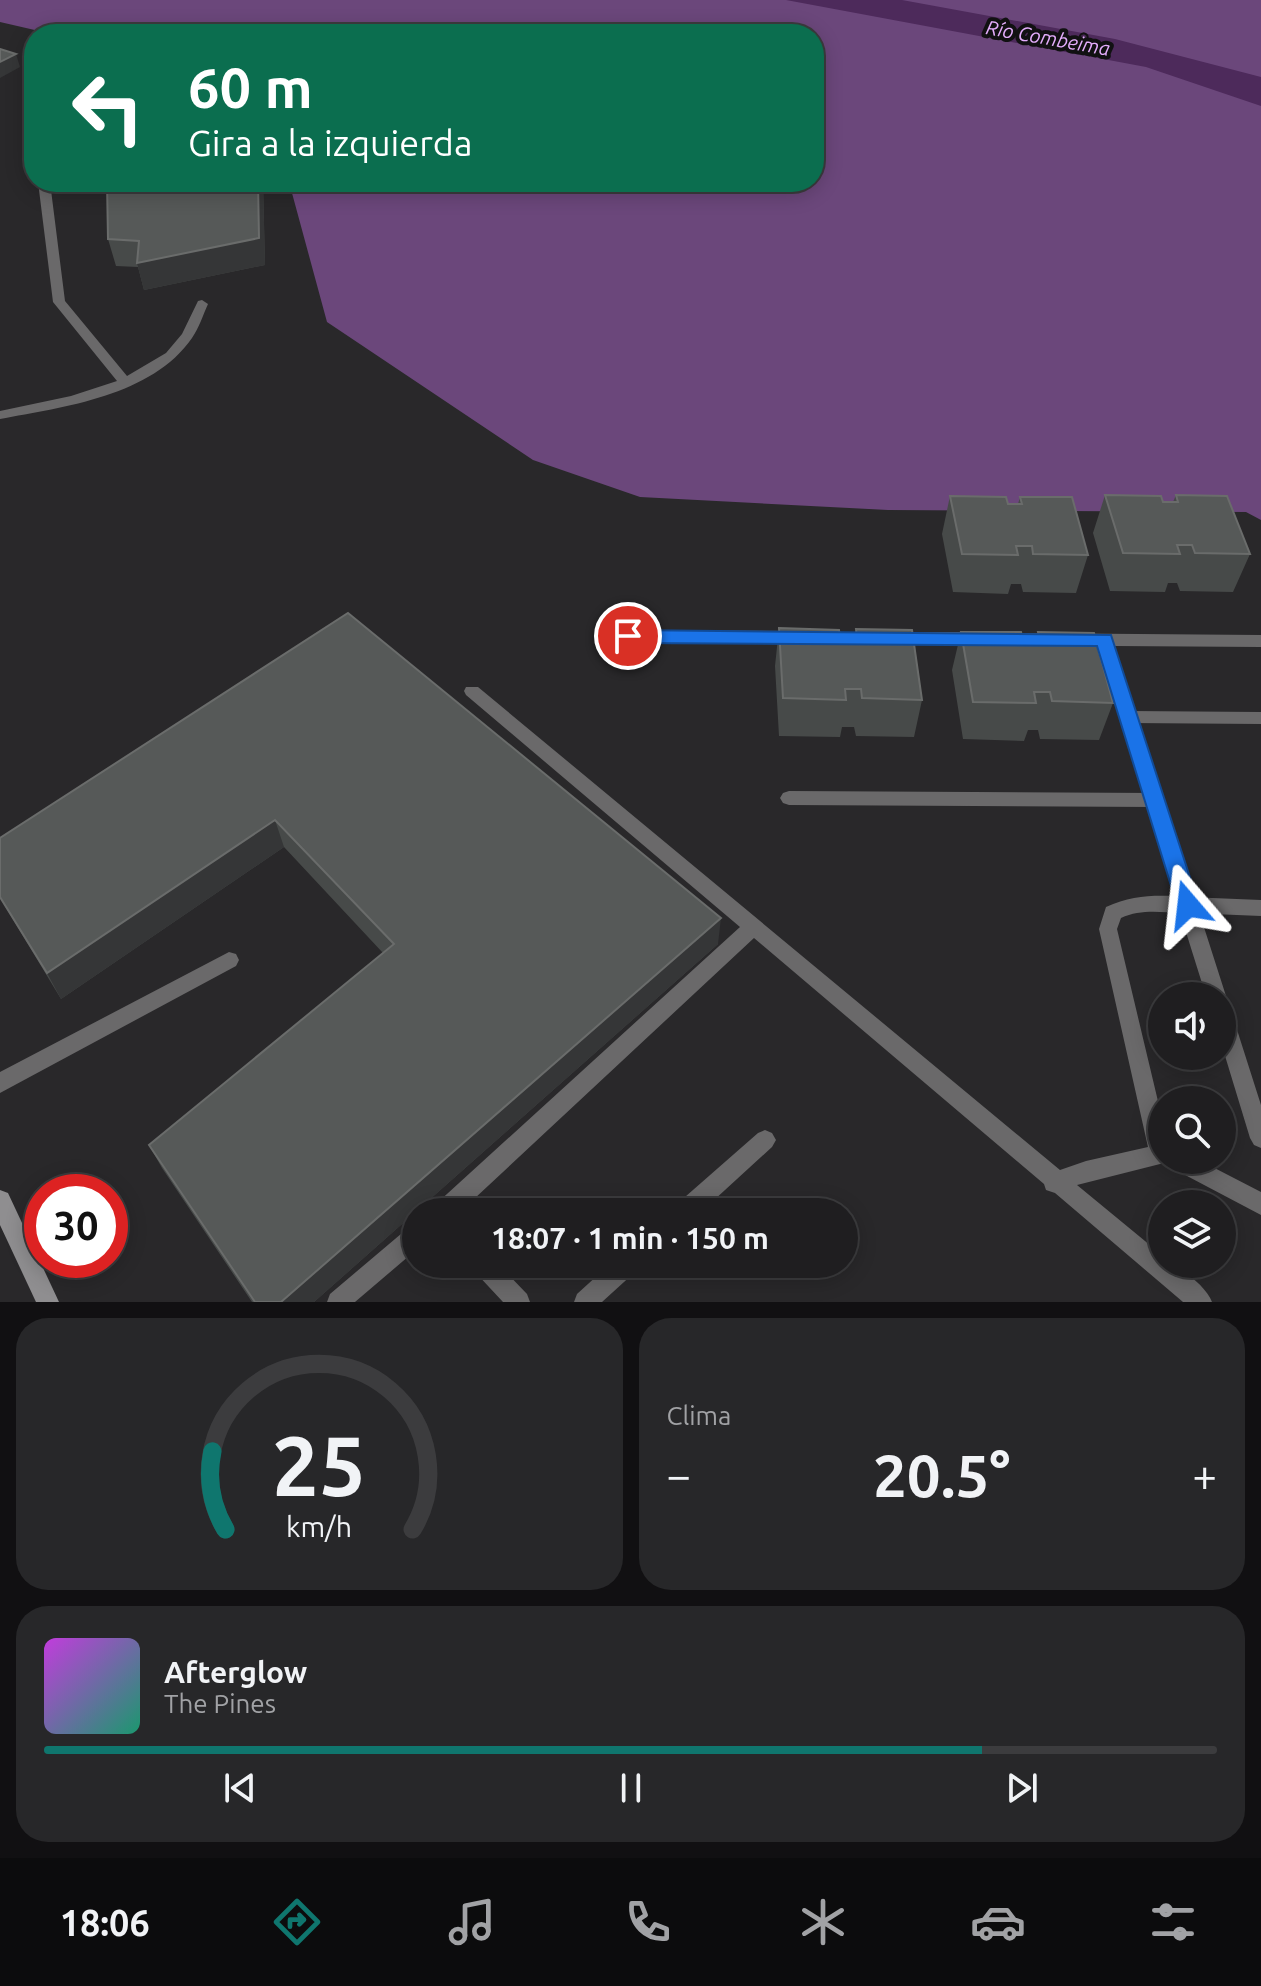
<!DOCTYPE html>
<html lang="es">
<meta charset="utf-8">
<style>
body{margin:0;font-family:Ubuntu,sans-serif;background:#272729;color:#f1f3f6;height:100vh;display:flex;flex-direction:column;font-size:30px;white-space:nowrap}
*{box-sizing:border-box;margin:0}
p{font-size:26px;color:#a1a2a5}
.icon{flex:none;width:44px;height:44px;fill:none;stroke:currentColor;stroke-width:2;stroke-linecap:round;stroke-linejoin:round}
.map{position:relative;height:1302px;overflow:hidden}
.sheet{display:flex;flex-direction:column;gap:16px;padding:16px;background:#111012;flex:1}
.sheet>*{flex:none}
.banner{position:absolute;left:24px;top:24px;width:800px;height:168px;border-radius:32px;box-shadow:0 4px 20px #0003,0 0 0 2px #3c3c3e;background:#0b6e4f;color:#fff;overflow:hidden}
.controls{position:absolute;left:1148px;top:982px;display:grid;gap:16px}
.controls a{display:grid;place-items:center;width:88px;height:88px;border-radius:50%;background:#1f1e20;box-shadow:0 4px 20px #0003,0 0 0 2px #3c3c3e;font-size:40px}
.speed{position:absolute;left:24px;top:1174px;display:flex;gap:16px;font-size:40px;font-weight:700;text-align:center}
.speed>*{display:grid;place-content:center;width:104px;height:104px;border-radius:50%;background:#1f1e20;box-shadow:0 4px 20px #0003,0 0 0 2px #3c3c3e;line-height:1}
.speed .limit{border:12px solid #d22;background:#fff;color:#111}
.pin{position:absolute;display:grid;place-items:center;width:68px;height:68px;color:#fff;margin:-34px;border:4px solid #fff;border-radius:50%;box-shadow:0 2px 8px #0007}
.me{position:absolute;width:88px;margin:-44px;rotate:343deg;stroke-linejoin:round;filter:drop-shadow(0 0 6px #0008)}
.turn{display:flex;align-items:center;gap:28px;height:168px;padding:0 32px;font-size:36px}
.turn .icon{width:104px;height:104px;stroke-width:2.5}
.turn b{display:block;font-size:56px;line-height:68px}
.big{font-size:60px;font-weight:700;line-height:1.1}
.sheet .tile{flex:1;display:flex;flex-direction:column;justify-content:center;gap:12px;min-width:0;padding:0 28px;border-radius:32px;background:#272729}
.sheet .dial{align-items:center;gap:0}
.dial svg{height:208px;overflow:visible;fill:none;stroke:#3c3c3e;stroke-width:7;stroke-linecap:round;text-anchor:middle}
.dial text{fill:#f1f3f6;stroke:none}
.song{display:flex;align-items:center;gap:24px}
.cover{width:96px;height:96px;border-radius:12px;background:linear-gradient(135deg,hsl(290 70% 55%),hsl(160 70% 35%))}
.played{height:8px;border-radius:4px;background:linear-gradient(90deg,#0f766e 80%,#3c3c3e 80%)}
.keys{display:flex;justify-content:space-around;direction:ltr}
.heat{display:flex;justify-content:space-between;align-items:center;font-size:44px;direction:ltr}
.sheet .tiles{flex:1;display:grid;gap:16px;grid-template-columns:1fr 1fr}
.tile:last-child{grid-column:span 2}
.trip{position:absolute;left:402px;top:1198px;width:456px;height:80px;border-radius:40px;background:#1f1e20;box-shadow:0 4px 20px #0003,0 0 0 2px #3c3c3e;font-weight:700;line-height:80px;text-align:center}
.dock{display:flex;height:128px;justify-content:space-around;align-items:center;background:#0c0c0d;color:#a1a2a5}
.dock .icon{width:56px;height:56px}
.dock .selected{color:#0f766e}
.dock b{font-size:36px;color:#f1f3f6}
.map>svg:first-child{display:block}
.forest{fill:#6b477b}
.water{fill:#4d2a5b}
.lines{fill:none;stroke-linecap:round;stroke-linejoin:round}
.lane{fill:#6a696a;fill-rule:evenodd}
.street{fill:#6a696a;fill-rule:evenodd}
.secondary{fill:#8f8e90;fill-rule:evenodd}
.wall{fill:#474a49}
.shaded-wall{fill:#353637}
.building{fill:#565958;stroke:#6a6c6b;stroke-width:2}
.route{fill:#1a73e8;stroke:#114b97;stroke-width:2}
.labels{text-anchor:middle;stroke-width:8;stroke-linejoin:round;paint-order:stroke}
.far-water-label{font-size:20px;font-style:italic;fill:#e4adfc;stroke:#111112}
</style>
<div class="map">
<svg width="1261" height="1302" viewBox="0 0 1261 1302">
<rect width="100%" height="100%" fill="#29282a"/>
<path class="forest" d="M0 0H1261V520L1246 512 888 510 640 497 533 460 327 322 289 182H814V34H52L0 22Z"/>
<path class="water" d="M786 0H902L1115 39 1261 77V106L1146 67Z"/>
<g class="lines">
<path class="lane" d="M38 182H50L65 301 127 376 166 353 182 334 198 301 202 300 208 304C203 315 199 328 192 338 152 396 64 407 0 419V411L71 396 117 381 53 302Z
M1129 711 1261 712V724L1129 723 1123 721 1121 717 1123 713Z
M789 791 1155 793 1161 795 1164 800 1161 805 1155 807 789 805 783 803 780 798 783 793Z
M1188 897 1261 900V916L1188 913 1181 911 1179 905 1181 899Z
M229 952 236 954 239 960 236 966 0 1093V1072Z
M765 1130 772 1133 776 1140 772 1147 701 1212H674L677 1204 758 1133Z
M472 1264H498L527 1294 530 1302H503L475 1272Z
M610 1264H638L635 1272 602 1302H574L577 1294Z"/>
<path class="street" d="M628 630 799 631 807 637 799 643 628 642 620 636Z
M895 632H979L987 638 979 644H895L887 638Z
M1003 633 1261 635V647L1114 646 1226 996 1222 1003V996H1206L1180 913C1160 912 1140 909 1121 918L1117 929 1162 1118V1160H1199L1261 1192V1215L1170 1167 1168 1162 1077 1185 1162 1255V1264C1179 1264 1206 1286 1212 1302H1183L1055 1193 1046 1190 1044 1184 754 938 460 1212H433L436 1204 740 927 466 695 464 691 466 687H478L1060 1170 1086 1161 1148 1147 1099 929 1106 907C1130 896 1150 895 1175 896L1098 646 1003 645 995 639Z
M1222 1005 1229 1008 1232 1014 1261 1105V1148L1254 1145 1250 1138 1222 1046Z
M416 1225V1250L355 1302H327L330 1294 408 1228Z"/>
<path class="secondary" d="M0 1190 8 1193 59 1302H36L0 1225Z"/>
</g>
<path class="wall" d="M107 182H263L265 265 144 290 138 267 116 266 108 239Z
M1105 495 1173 502 1176 495 1250 554 1233 592 1180 591 1177 583H1168L1165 592 1110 591 1093 533Z
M950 496 1008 504H1018L1020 497 1088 555 1076 593 1023 592 1021 584H1011L1008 594 953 592 942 534Z
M348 613 718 944 314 1302H252L162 1168 149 1145 383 953 284 847 61 999 0 898V838Z
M779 628 840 637H854L856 629 922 700 914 737 856 736 854 727H842L840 737 779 736 775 666Z
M961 632 1023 640 1035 641 1038 632 1113 703 1099 740 1040 739 1038 730H1028L1024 741 963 739 952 670Z"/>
<path class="shaded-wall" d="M16 54 20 67 0 78V62Z
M258 182H263L265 265 144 290 137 263Z
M275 820 284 847 61 999 47 973Z
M721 918 718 944 314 1302H281Z"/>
<path class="building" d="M0 49 16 54 0 62Z
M107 182H258L259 238 137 263 139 241 108 239Z
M1105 495 1161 496 1163 502H1178L1176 495 1227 496 1250 554 1195 553 1192 545H1177L1180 554 1123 553Z
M950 496 1006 497 1008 504H1022L1020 497H1072L1088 555 1033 554 1032 546H1016L1018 555 962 554Z
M348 613 721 918 281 1302H255L149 1145 394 944 275 820 47 973 0 897V838Z
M779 628 839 630 840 637H857L856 629 912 630 922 700 862 698 861 689H845L846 700 783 698Z
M961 632H1021L1023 640 1040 641 1038 632 1094 633 1113 703 1052 701 1050 692H1034L1036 703 973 702Z"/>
<path class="route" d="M628 630 1111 635 1199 905 1195 911H1181L1177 905 1097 646 628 643 619 636Z"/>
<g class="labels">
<g class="far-water-label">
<text transform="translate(1048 38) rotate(10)" y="7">Río Combeima</text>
</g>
</g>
</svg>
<div class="controls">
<a><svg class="icon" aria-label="sound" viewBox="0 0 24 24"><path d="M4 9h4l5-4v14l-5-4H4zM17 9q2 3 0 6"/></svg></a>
<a><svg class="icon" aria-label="search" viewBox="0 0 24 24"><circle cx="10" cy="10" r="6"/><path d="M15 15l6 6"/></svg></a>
<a><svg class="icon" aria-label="layers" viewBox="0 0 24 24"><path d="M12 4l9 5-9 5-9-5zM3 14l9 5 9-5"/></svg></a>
</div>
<div class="speed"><div class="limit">30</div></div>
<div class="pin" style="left:628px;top:636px;background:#d93025"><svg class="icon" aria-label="arrive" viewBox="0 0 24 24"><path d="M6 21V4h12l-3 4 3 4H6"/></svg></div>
<svg class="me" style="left:1188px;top:905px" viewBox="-20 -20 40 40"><path d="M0-17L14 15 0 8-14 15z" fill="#1a73e8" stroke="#fff" stroke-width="4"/></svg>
<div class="trip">18:07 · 1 min · 150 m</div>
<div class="banner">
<div class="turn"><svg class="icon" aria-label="left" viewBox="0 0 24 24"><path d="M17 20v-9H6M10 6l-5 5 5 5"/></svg><div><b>60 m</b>Gira a la izquierda</div></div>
</div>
</div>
<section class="sheet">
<div class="tiles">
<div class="tile dial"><svg viewBox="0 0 100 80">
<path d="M14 69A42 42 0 1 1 86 69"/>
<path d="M14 69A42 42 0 0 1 9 39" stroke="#0f766e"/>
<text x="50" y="56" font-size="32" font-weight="700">25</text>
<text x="50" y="72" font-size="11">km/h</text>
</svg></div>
<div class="tile"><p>Clima</p>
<div class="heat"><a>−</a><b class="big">20.5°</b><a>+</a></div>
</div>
<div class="tile">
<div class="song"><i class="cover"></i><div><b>Afterglow</b><p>The Pines</p></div></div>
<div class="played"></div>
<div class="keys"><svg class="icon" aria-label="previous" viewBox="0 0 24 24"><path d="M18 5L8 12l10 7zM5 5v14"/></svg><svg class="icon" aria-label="pause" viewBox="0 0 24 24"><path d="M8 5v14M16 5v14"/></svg><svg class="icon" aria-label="next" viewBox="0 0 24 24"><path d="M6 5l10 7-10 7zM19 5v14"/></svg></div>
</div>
</div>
</section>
<nav class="dock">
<b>18:06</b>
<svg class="icon selected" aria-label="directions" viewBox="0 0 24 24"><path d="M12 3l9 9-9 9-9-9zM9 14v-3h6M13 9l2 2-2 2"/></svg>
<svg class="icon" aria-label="music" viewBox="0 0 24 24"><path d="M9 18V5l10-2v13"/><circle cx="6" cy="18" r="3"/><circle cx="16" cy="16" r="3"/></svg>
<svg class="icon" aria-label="phone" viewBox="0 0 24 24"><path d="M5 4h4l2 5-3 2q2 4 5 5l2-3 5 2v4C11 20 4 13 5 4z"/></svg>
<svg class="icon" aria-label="climate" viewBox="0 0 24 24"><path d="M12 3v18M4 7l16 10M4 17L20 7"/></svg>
<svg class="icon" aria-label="car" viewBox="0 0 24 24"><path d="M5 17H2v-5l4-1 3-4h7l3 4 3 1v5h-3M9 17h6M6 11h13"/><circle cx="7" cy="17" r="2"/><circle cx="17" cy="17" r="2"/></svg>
<svg class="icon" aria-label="filters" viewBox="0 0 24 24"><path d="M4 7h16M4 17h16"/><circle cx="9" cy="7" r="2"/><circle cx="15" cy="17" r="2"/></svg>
</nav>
